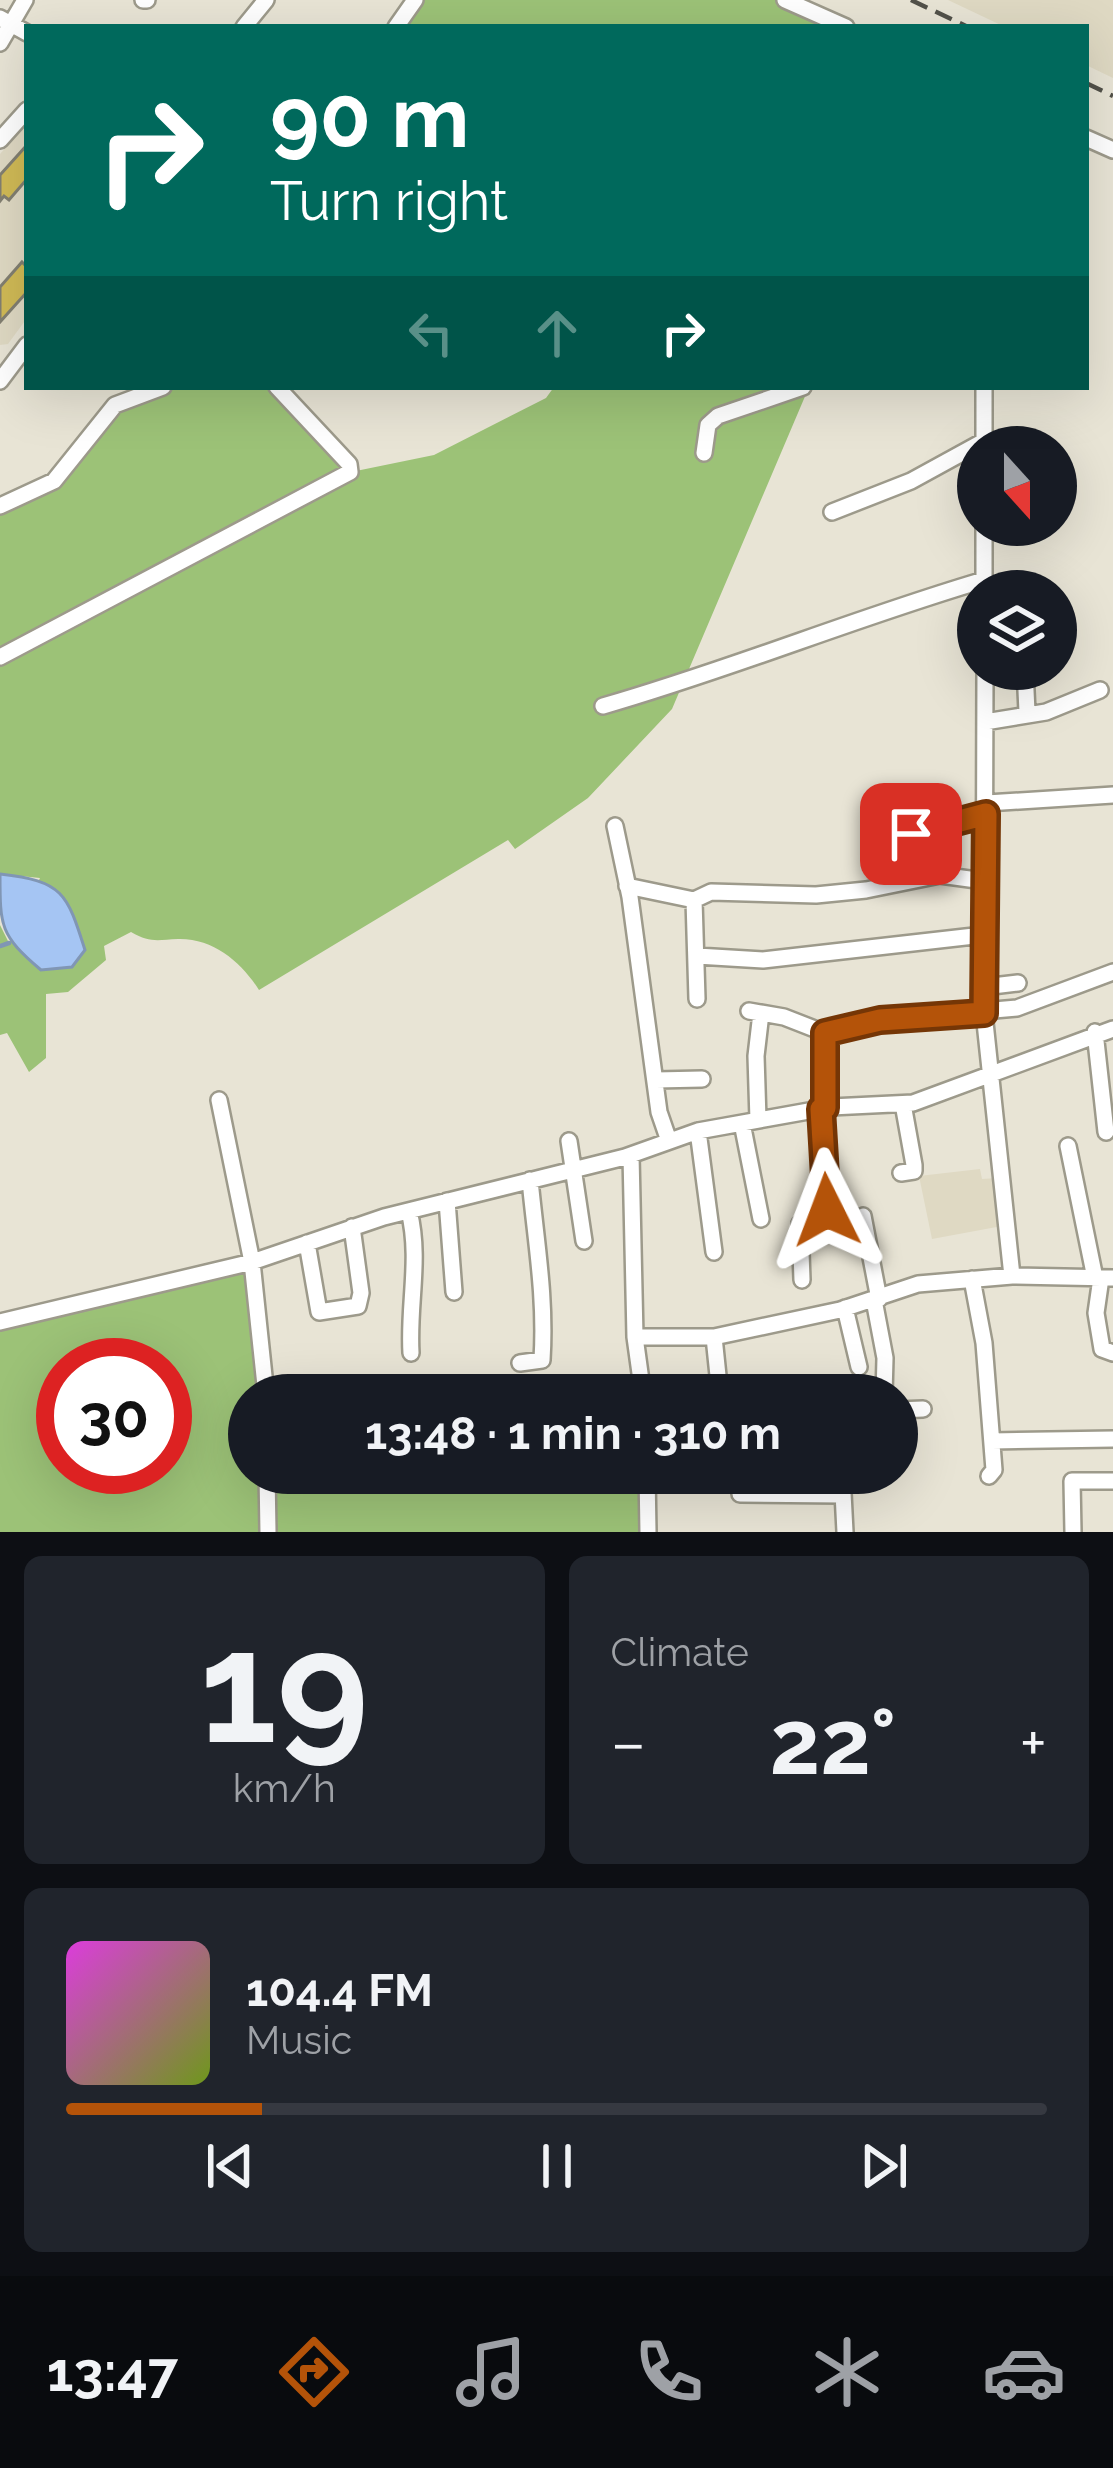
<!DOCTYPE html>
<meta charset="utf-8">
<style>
body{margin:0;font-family:Raleway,sans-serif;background:#20242c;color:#f1f3f6;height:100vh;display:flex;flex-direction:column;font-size:45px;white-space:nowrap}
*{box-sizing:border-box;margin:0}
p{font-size:39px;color:#9ea1a6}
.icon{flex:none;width:66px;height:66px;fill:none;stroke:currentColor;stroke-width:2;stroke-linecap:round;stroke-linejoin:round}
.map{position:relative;height:1532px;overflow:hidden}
.details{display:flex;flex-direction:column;gap:24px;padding:24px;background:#0d0f14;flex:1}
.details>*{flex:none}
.top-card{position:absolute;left:24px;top:24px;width:1065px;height:366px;border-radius:0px;box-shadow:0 12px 48px #0002;background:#00695c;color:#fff;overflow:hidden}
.needle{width:78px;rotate:159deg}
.fabs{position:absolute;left:957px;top:426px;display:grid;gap:24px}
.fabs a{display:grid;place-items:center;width:120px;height:120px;border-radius:50%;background:#171b24;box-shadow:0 12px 48px #0002;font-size:60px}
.speed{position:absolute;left:36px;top:1338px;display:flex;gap:24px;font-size:60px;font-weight:700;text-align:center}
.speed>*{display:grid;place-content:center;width:156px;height:156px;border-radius:50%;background:#171b24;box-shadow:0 12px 48px #0002;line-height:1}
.speed .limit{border:18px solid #d22;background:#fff;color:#111}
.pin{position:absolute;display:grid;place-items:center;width:102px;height:102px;color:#fff;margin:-51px;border-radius:24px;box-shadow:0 6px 18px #0006}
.me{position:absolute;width:132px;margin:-66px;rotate:357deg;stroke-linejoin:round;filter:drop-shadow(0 0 9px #0008)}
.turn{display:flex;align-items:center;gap:42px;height:252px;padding:0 48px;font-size:54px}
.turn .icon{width:156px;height:156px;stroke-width:2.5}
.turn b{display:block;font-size:84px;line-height:102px}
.lanes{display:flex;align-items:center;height:114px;padding:0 48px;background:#0003;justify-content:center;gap:60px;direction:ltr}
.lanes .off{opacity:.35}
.big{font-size:90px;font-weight:700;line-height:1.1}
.details .tile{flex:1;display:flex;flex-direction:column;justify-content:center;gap:18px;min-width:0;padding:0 42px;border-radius:18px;background:#20242c}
.details .dial{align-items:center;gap:0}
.dial b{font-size:156px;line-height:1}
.song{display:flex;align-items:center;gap:36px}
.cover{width:144px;height:144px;border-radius:18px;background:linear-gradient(135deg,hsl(300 70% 55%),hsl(80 70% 35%))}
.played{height:12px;border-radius:6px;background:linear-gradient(90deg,#b45309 20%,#363941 20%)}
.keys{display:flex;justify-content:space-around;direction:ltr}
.heat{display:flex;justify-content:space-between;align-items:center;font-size:66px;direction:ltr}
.details .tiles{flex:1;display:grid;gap:24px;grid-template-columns:1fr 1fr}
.tile:last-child{grid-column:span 2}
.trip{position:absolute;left:228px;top:1374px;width:690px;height:120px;border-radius:60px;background:#171b24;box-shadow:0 12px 48px #0002;font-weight:700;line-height:120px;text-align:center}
.tabs{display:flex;height:192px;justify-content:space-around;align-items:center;background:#090b0e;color:#9ea1a6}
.tabs .icon{width:84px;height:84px}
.tabs .current{color:#b45309}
.tabs b{font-size:54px;color:#f1f3f6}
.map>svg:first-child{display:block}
.built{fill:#dfd9c3}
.green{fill:#9cc277;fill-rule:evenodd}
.water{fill:#a5c5f3;stroke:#8096b4;stroke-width:3}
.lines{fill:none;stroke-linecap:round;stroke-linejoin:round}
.stream{stroke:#8096b4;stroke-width:4.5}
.building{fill:#d0ba56;stroke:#827f71;stroke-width:3}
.minor-casing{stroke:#9d9a8b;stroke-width:20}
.minor{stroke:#fff;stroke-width:15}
.rail{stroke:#525149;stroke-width:4.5;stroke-dasharray:18 9;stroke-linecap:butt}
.route-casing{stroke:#753606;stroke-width:30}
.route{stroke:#b45309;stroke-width:21}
</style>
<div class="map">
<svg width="1113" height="1532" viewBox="0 0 1113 1532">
<rect width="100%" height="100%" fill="#e8e4d5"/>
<path class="built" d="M948 0H1113V78L1086 65V27H1005Z
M27 124V318L8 344 0 345V154Z
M980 1169 982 1179 997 1178 1002 1226 932 1239 919 1176Z"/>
<path class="green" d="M412 0H785L846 27H395Z
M163 387H276L351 472 434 455 546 398 554 387H809L672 709 588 798 515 849 508 840 259 990C242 963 214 938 178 939 157 940 150 943 131 932L104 946 106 960 68 992 46 994V1058L29 1072 7 1033 0 1035V925L9 943 40 878 0 874V505L54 481 122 400Z
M252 1262 265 1385 293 1395H249V1473H647V1532H0V1322ZM63 1365H165V1467H63Z"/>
<path class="water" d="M0 874C63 881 67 893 85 950L72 967 41 970C0 935 0 927 0 874Z"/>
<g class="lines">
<path class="stream" d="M0 946 9 943"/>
</g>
<path class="building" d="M27 145V179L9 200 4 196 0 201V175Z
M22 262 27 267V292L0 322V287Z"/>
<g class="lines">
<defs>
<path id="minor" d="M143 0H147
M785 0 846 27
M0 18 27 33
M244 27 266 0
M396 27 415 0
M0 43 25 0
M1086 138 1113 150
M0 140 27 110
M0 381 27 345
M984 447V387
M704 453 708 425 718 416 803 387
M0 506 54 481 115 405 163 387
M832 512 911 481 984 441
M984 525V591
M0 657 350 472 349 464 277 387
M985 669 984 1013 1012 1276
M1025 669 1027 712
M603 706C732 669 855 618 984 580
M985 722 1046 712 1100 690
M987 803 1113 795
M615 826 630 897 659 1112 669 1141
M912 834 986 814
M627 886 694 900 711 892 816 895 866 890 940 875 984 881
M694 900 697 999
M697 956 763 960 983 935
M984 987 1018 983
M749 1011 784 1017 825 1033 842 1032 880 1020 1017 1008 1113 972
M1095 1032 1106 1132
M825 1033V1108
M656 1080 702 1079
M219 1100 252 1262 266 1395
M758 1120 756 1056 761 1013
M742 1123 761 1219
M698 1131 714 1252
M569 1141 584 1241
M1068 1146 1095 1278
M631 1155 635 1337 643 1395
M901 1173 914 1171V1165L903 1104
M447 1201 454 1292
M409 1211C421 1259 408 1304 411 1353
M863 1216 879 1299
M307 1243 319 1312 358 1306 361 1293 352 1227
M1101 1278 1096 1313 1102 1349 1113 1353
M972 1279 984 1343 994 1470 989 1476
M802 1280 800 1224 826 1215 827 1210 822 1109
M874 1300 885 1358 884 1395
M845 1308 859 1367
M0 1322 252 1262 384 1217 625 1157 698 1131 831 1107 913 1103 1113 1029
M635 1337H714L840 1310 918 1284 1012 1276 1113 1278
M714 1337 720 1395
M520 1363 542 1360C546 1297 536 1243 530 1180
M265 1386 293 1395
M590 1389 641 1384
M897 1410 923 1409
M992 1441 1113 1439
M267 1473 268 1532
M647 1473 648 1532
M842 1473 845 1532
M740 1494 842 1495
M1073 1532 1072 1481H1113"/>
</defs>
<use href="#minor" class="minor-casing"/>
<use href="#minor" class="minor"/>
<path class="rail" d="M911 0 968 27
M1086 83 1113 96"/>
</g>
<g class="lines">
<defs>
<path id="route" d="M827 1210 821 1109 825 1108V1033L880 1020 984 1013 986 814 911 834"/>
</defs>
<use href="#route" class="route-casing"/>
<use href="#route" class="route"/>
</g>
</svg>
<div class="fabs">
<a><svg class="needle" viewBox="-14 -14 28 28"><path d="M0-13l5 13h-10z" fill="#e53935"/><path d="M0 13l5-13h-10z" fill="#9ea1a6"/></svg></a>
<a><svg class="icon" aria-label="layers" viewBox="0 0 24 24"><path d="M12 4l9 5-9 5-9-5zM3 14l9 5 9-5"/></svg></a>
</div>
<div class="speed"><div class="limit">30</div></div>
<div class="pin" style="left:911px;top:834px;background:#d93025"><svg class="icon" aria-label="arrive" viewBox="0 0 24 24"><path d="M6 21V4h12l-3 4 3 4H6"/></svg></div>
<svg class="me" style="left:827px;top:1210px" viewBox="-20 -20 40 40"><path d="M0-17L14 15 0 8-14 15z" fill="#b45309" stroke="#fff" stroke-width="4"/></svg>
<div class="trip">13:48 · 1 min · 310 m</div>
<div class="top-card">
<div class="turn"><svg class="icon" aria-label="right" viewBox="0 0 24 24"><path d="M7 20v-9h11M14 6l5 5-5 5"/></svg><div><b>90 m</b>Turn right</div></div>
<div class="lanes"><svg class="icon off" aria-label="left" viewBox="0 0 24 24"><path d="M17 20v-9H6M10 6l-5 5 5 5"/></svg><svg class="icon off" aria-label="ahead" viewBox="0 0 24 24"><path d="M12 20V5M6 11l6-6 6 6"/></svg><svg class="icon" aria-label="right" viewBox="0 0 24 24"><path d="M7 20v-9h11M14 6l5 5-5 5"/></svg></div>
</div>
</div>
<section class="details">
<div class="tiles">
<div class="tile dial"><b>19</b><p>km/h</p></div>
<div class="tile"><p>Climate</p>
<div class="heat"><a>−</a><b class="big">22°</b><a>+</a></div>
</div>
<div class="tile">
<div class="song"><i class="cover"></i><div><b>104.4 FM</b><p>Music</p></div></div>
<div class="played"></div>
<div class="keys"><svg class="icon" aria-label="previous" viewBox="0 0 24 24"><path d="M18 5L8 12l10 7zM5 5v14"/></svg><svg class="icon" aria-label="pause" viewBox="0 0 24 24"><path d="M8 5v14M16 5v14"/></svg><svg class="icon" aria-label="next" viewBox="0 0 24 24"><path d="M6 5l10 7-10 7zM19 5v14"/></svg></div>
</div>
</div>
</section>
<nav class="tabs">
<b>13:47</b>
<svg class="icon current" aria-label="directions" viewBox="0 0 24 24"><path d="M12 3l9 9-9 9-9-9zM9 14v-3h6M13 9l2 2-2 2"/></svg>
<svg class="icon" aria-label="music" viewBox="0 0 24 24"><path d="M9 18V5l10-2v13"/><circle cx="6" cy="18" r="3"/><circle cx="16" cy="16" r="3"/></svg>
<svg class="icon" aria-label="phone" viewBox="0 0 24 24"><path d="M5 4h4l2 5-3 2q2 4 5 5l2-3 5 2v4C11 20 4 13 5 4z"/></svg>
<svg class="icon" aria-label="climate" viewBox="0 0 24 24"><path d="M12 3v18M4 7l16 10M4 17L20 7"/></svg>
<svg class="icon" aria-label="car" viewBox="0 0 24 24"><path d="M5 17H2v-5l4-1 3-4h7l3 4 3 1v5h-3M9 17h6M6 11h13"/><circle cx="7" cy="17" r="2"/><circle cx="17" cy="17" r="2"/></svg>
</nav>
